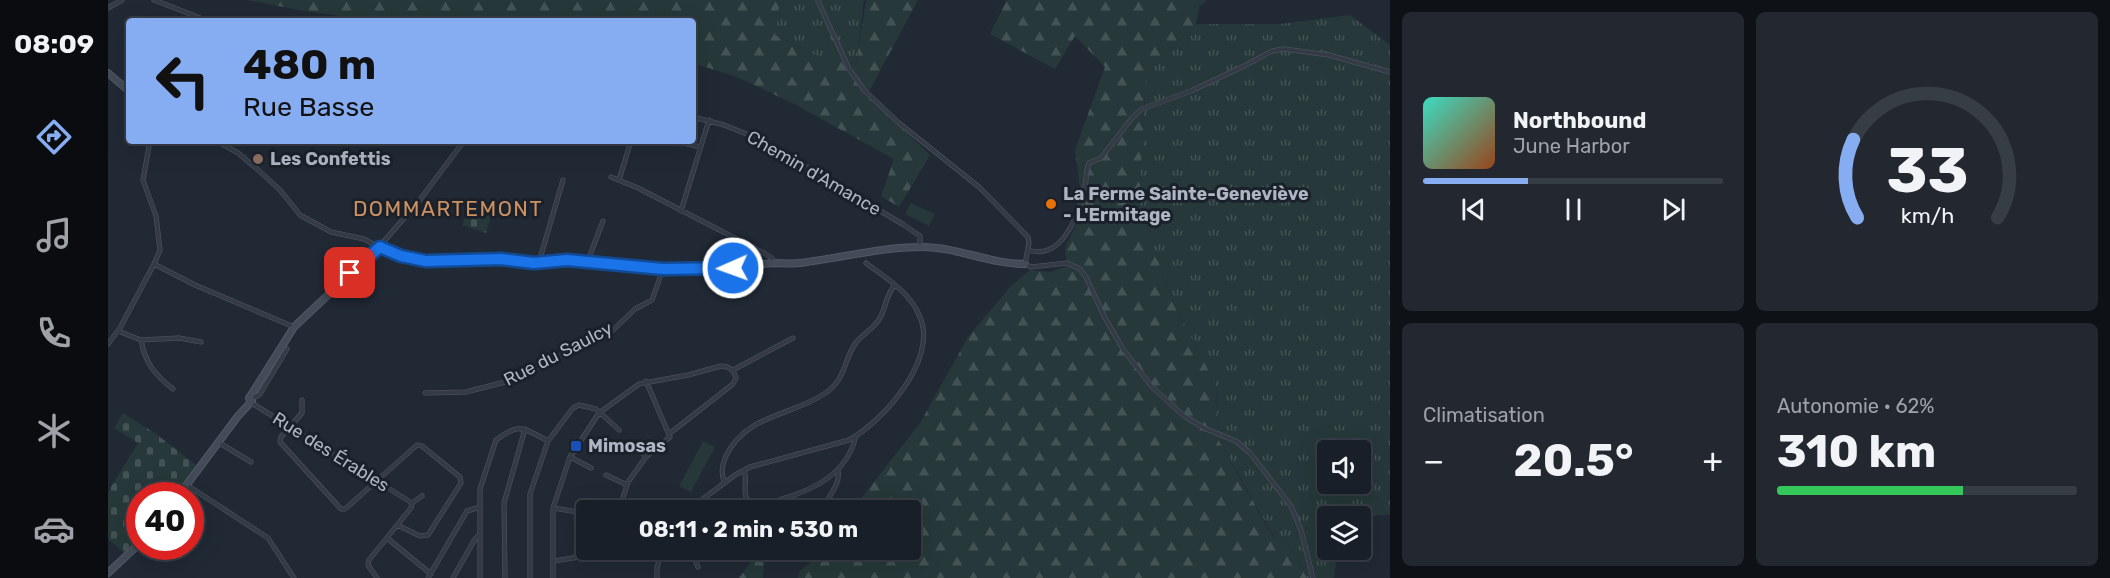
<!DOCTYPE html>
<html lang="fr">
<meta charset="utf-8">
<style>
body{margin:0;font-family:Rubik,sans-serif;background:#222730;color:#f1f3f6;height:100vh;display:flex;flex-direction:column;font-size:22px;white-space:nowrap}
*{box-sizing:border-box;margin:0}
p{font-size:20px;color:#9fa2a8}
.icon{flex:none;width:33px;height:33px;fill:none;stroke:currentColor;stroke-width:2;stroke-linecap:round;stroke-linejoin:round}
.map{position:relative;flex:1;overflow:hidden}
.drawer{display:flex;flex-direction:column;gap:12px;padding:12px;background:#0e1116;width:720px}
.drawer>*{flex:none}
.banner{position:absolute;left:18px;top:18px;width:570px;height:126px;border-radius:6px;box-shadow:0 6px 24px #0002,0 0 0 2px #373d45;background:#86adf1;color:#111;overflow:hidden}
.fabs{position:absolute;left:1209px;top:440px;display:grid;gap:12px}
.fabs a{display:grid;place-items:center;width:54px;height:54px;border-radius:6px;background:#191f28;box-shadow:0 6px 24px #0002,0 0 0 2px #373d45;font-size:30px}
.speed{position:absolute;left:18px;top:482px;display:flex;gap:12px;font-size:30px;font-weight:700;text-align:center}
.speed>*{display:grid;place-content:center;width:78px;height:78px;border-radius:50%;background:#191f28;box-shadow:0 6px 24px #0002,0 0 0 2px #373d45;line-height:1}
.speed .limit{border:9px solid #d22;background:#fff;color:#111}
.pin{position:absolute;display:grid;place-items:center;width:51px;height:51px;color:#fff;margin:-26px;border-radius:12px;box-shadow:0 3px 9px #0006}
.me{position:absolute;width:66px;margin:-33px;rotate:268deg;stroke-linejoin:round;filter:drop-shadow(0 0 4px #0008)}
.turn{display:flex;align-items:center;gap:21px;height:126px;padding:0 18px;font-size:27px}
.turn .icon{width:78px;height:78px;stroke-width:2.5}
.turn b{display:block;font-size:42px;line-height:51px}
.big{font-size:45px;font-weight:700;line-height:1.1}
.drawer .card{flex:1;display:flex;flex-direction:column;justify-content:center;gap:9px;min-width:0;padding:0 21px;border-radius:9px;background:#222730}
.drawer .dial{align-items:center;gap:0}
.dial svg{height:156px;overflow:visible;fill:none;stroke:#373d45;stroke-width:7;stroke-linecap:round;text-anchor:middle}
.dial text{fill:#f1f3f6;stroke:none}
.song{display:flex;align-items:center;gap:18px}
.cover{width:72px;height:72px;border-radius:9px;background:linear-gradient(135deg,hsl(170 70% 55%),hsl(20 70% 35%))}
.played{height:6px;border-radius:3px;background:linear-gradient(90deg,#86adf1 35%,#373d45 35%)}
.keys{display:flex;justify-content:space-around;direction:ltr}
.heat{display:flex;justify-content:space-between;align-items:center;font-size:33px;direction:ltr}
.charge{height:9px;border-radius:4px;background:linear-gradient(90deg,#34c759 62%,#373d45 0)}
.drawer .tiles{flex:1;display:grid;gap:12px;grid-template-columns:repeat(2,1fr)}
.trip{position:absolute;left:468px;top:500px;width:345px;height:60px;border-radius:6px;background:#191f28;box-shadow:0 6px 24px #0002,0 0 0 2px #373d45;font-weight:700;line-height:60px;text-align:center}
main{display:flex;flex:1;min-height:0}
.tab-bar{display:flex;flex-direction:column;width:108px;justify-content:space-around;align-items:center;background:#0a0c10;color:#9fa2a8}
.tab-bar .icon{width:42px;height:42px}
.tab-bar .current{color:#86adf1}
.tab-bar b{font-size:27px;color:#f1f3f6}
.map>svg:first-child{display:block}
.grass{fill:url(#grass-tufts);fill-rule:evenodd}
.forest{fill:url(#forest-firs)}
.cemetery{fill:url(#cemetery-stones)}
.pitch{fill:#263839}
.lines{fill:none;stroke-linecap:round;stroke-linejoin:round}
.street-casing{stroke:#525964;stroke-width:5}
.secondary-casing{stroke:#525964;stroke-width:8}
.street{stroke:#343b46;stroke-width:4}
.secondary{stroke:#434b59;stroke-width:6}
.route-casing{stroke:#114b97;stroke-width:15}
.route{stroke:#1a73e8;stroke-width:10}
.education-dot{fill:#8d6e63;stroke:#1a212b;stroke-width:2}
.food-dot{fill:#e8710a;stroke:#1a212b;stroke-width:2}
.transit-dot{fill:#1a4fb4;stroke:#1a212b;stroke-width:2}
.labels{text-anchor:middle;stroke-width:6;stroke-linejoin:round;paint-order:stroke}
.poi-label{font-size:18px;font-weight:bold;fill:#afb6c3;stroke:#1a212b;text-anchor:start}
.street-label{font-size:18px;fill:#afb6c3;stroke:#1a212b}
.quarter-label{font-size:21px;letter-spacing:1.5px;fill:#cc9161;stroke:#1a212b}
</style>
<main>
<nav class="tab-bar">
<b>08:09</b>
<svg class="icon current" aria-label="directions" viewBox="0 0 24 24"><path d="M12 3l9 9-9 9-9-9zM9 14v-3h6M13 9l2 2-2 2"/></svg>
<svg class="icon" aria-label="music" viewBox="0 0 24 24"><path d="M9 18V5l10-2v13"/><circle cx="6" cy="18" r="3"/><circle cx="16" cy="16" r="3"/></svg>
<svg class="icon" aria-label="phone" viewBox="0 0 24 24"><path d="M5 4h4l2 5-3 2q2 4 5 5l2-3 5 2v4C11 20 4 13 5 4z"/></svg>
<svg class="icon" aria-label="climate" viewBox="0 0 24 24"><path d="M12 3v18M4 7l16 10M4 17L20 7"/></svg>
<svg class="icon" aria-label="car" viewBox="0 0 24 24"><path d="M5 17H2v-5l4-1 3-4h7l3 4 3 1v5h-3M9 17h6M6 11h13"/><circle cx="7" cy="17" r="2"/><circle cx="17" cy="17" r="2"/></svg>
</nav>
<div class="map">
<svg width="1282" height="578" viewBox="0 0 1282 578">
<defs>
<pattern id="grass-tufts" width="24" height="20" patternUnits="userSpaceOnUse" patternTransform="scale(1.5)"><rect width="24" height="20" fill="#263839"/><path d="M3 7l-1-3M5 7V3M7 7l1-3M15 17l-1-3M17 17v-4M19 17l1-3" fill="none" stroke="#435354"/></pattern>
<pattern id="forest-firs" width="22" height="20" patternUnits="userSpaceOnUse" patternTransform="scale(1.5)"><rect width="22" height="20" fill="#263839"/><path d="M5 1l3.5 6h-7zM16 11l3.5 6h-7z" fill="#435354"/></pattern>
<pattern id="cemetery-stones" width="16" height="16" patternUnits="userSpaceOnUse" patternTransform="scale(1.5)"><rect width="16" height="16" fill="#263839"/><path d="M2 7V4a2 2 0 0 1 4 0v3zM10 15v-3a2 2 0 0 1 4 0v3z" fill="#435354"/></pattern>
</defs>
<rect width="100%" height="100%" fill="#212935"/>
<path class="grass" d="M672 0H756L748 64 715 59 667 35Z
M1242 15 1282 45V515L1220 516V549H1230L1226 578H1199L1177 539 1166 537 1110 439 1108 385 1064 300 1031 206 1038 72 1088 24H1172ZM1220 450H1252V483H1220Z"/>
<path class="forest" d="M140 0H672L667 35 715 59 748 64 758 0H810L759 95 822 155 791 207 773 196 786 159 688 105 629 77 585 63V21H273L196 11Z
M899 0H1099L1091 7 1088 24 1038 72 1031 206 1064 300 1108 385 1110 439 1165 537 1177 539 1199 578H690L692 571 703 562 713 549H802V510H744L812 423 860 337 903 286 922 270 943 272 959 266 957 248 975 210 967 150 997 67 967 36 947 69 882 34Z
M647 556 656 558 655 578H631Z"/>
<path class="cemetery" d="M362 205 384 213 378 233 354 225Z
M15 413 48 434 88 465 66 495H32L31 537 16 553 0 539V492L30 443 6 428Z"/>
<path class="pitch" d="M803 203 827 214 821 226 797 214Z
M595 441 607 447 583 492 571 486Z"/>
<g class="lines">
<defs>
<path id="street" d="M46 0 100 21
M710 1 741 69 756 90 791 123 871 187 920 237 921 243 917 264
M0 8 14 0
M585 117 616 125 651 139 796 225 812 236V247
M109 141 130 153 148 168 172 190 192 215 223 232 256 239 271 247 311 201 356 141
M567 141 592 147
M503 177 530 188 656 253 664 258 665 263
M511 180 523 141
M573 211 601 120
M920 250C953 261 970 217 976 191 979 182 977 172 981 163L993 158 1024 118 1034 109 1083 91 1136 66 1164 51 1176 49 1221 55 1282 72
M431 262 455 180
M479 263 495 221
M46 264 87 285 186 327
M917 264 923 267 959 263 972 269 978 277 997 318 1015 349 1044 387 1076 416 1098 429 1128 441 1142 453 1183 506 1193 530 1205 578
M10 331 33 340 71 338 93 342
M33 340C37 363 47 375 65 389
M0 344 12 328 46 264 52 250 48 216 35 180 42 141
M625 370 685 338
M317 393 358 392 401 381 504 331 527 309 544 300 555 269
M147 397 152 394 179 349
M194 400V413L173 437 172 442 233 509H237L309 445 314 446 352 477 353 483 320 535 312 536 289 525
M142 402 304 503
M110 442 143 462
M523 442 538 457
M462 457 483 468
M636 470C641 484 630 497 647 506 657 506 666 502 674 499 708 489 739 473 748 436
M498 475 519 485
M617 483C612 474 614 465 618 456 637 415 683 416 716 394 738 380 735 362 747 344 754 334 766 329 772 318 779 305 777 296 787 285
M79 485 160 538 186 578
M445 508 470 512
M511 510 520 482 538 457 562 437 538 381
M580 510 627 475 642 467 741 440C776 421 830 359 812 317 802 292 778 278 758 263
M713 510C719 499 733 484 730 471
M279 538 323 574
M583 549 590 567
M688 552 690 549
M446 561 502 552 508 549
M269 578 260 565 261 560 303 508 304 503 314 496
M320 578 359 511 372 507
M345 578 367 539 371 535
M372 578V489L388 440C412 422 415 428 440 441
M397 578 396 503 417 429
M422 578V494L440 441 465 408 471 405 488 409 511 430
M445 578V508L462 457 491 413 531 384 580 375 613 366C621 366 626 370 628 378L625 384 561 434
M549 578V568L554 549"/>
<path id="secondary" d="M0 73 21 91
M445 261 448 263C507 263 565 272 625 268 638 267 652 264 665 263 674 263 683 264 692 263 733 258 773 247 814 247 849 247 882 264 917 264
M142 402 141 398 145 392 186 327 271 247C316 268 345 258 391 259 410 260 428 265 446 260
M71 495 130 416 144 401
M0 573 32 543"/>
</defs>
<use href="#street" class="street-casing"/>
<use href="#secondary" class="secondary-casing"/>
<use href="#street" class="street"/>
<use href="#secondary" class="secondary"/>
</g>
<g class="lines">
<defs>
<path id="route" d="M242 273 272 247 293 256 318 261 393 259 426 263 459 260 555 269 625 268"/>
</defs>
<use href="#route" class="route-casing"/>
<use href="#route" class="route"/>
</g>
<circle class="education-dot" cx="150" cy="159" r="6"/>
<circle class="food-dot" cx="943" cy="204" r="6"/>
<rect class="transit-dot" x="462" y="440" width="12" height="12" rx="3"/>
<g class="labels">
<g class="poi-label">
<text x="162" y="165">Les Confettis</text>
<text x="955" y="200">La Ferme Sainte-Geneviève<tspan x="955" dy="21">- L'Ermitage</tspan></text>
<text x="480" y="452">Mimosas</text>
</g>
<g class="street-label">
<text transform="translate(706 173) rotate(30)" y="6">Chemin d'Amance</text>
<text transform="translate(450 354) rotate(-27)" y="6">Rue du Saulcy</text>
<text transform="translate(223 452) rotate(32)" y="6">Rue des Érables</text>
</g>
<g class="quarter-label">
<text x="340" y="216">DOMMARTEMONT</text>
</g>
</g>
</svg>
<div class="fabs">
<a><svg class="icon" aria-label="sound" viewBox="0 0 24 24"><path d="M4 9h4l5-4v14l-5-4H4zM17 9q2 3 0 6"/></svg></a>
<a><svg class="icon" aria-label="layers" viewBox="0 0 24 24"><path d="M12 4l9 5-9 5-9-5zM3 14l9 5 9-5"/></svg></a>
</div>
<div class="speed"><div class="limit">40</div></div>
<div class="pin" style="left:242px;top:273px;background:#d93025"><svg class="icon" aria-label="arrive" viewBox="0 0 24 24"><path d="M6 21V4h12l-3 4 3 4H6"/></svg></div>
<svg class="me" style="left:625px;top:268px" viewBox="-20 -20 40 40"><circle r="17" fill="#1a73e8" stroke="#fff" stroke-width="3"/><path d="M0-11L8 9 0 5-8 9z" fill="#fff"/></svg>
<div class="trip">08:11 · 2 min · 530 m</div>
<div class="banner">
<div class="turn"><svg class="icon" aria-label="left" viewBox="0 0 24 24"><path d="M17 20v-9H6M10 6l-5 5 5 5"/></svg><div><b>480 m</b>Rue Basse</div></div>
</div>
</div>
<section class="drawer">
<div class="tiles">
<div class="card">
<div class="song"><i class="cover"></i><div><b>Northbound</b><p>June Harbor</p></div></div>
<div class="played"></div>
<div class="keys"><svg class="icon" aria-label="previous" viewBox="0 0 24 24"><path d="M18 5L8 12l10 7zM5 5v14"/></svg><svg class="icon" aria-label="pause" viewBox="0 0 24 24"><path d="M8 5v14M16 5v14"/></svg><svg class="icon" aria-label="next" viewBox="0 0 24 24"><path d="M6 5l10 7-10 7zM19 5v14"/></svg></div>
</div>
<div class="card dial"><svg viewBox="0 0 100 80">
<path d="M14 69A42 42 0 1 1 86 69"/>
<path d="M14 69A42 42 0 0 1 12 29" stroke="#86adf1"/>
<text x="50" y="56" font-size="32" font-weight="700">33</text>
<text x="50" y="72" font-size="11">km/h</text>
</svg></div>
<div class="card"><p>Climatisation</p>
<div class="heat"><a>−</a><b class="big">20.5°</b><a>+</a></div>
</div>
<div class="card"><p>Autonomie · 62%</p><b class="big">310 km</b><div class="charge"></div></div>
</div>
</section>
</main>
